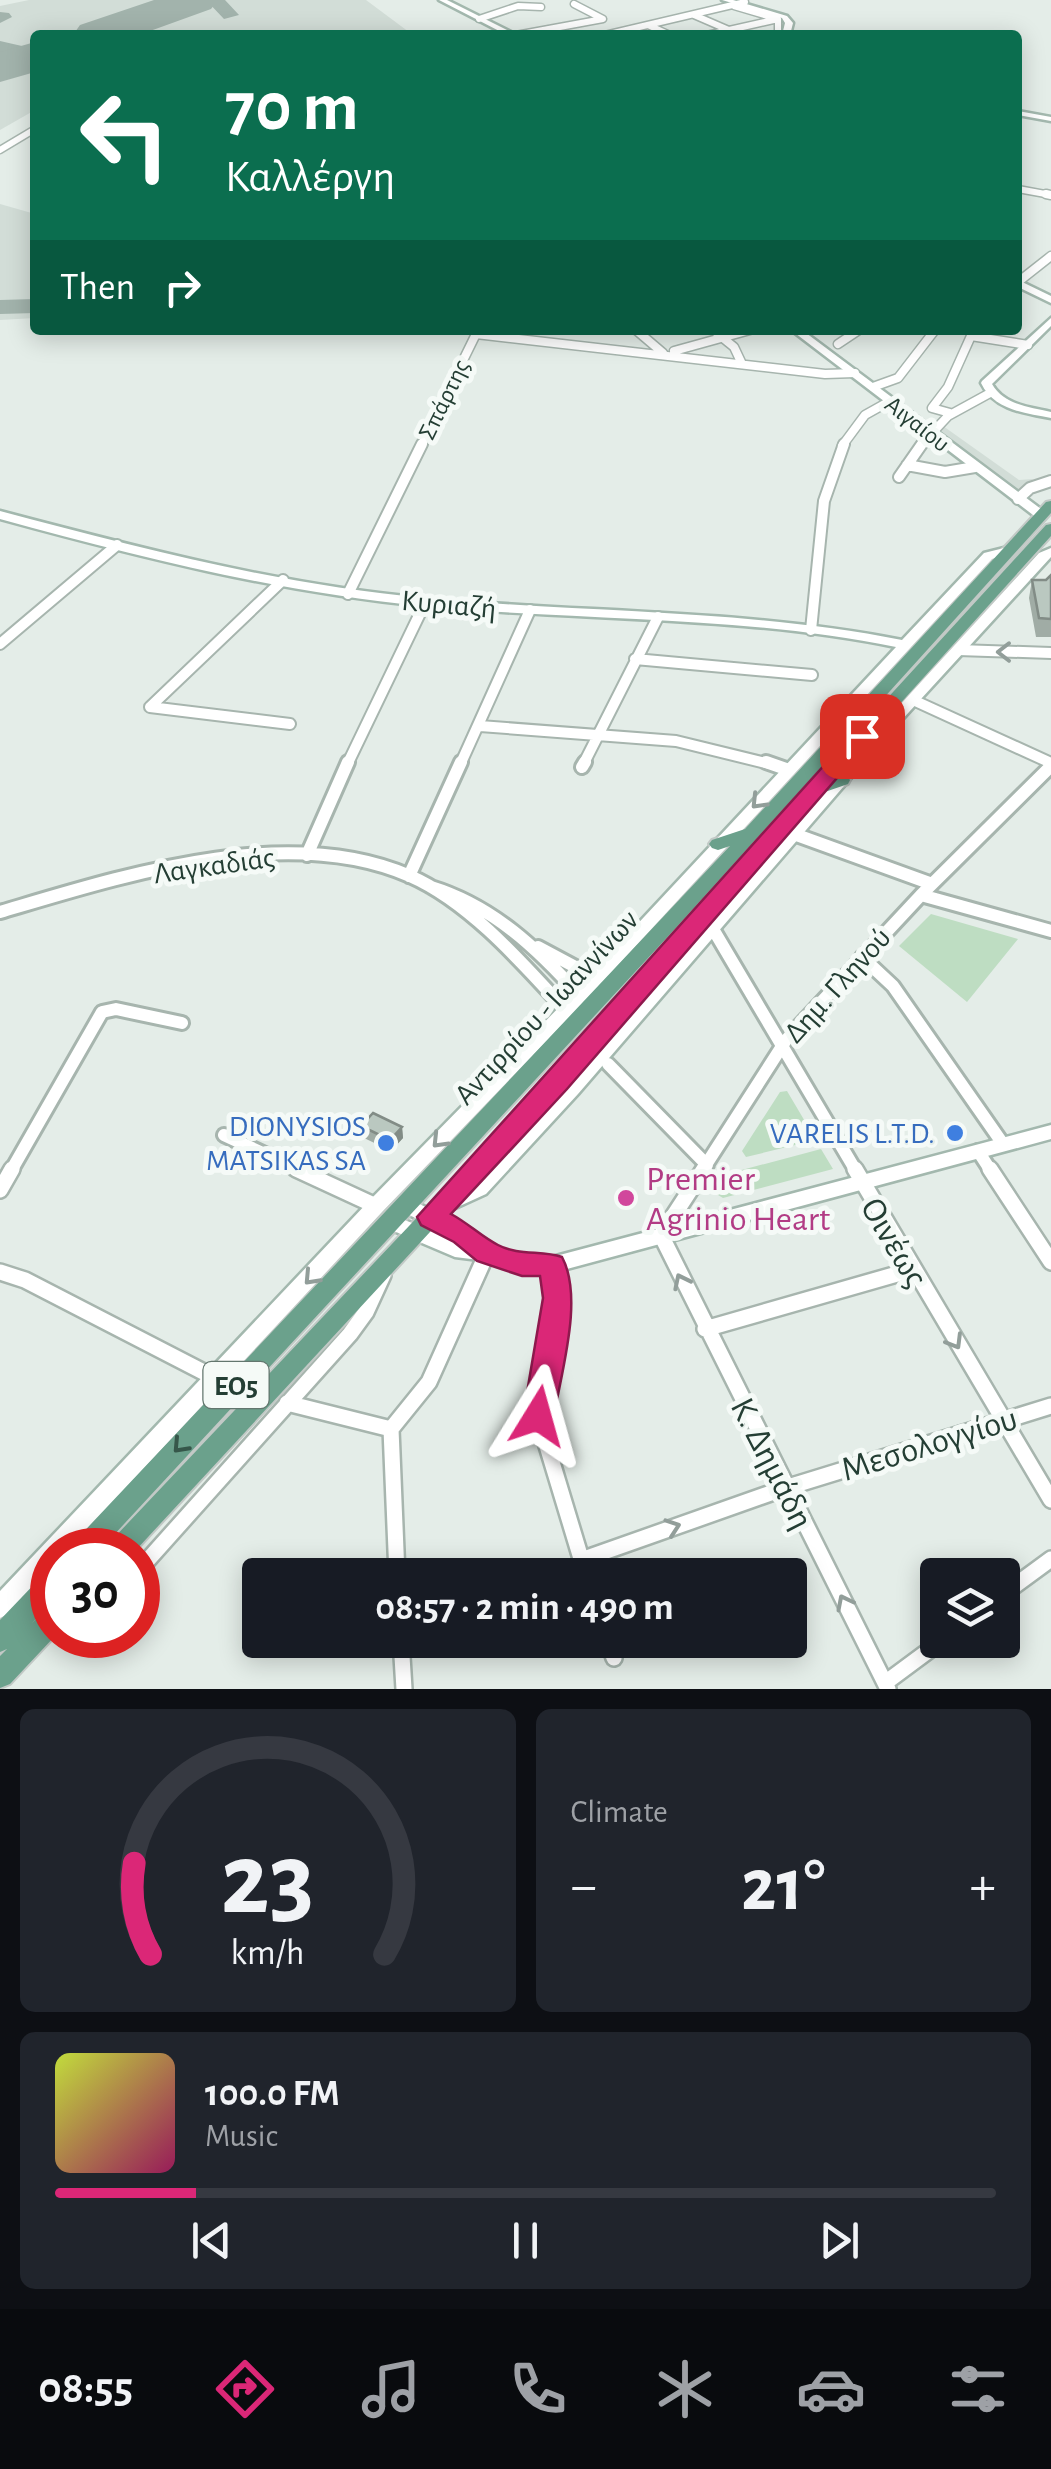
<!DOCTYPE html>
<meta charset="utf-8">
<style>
body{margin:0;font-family:"Alegreya Sans",sans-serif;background:#20242c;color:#f1f3f6;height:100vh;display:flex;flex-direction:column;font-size:38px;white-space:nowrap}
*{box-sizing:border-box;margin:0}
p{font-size:32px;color:#9ea1a6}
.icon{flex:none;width:55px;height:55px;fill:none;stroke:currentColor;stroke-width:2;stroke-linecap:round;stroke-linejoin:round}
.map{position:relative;height:1689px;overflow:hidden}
.details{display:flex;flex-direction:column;gap:20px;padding:20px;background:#0d0f14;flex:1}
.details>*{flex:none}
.banner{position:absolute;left:30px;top:30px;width:992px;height:305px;border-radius:10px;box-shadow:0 5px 25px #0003;background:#0b6e4f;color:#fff;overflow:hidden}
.buttons{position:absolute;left:920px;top:1558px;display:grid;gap:20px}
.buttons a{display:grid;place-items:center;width:100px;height:100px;border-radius:10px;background:#171b24;box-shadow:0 5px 25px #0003;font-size:50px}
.speed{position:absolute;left:30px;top:1528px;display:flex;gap:20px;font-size:50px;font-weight:700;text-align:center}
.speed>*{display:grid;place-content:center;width:130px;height:130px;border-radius:50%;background:#171b24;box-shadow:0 5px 25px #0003;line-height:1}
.speed .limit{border:15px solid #d22;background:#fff;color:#111}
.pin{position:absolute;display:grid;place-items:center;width:85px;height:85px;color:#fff;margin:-42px;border-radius:20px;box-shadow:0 5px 15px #0006}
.me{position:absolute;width:110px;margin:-55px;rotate:8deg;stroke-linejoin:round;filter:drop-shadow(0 0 8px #0008)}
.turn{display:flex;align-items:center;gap:35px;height:210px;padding:0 30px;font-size:45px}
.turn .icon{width:130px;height:130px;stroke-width:2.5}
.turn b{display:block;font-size:70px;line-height:85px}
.then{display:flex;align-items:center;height:95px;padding:0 30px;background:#0003;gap:20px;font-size:38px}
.big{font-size:75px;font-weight:600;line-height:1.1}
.details .card{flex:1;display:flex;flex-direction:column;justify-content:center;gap:15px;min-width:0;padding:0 35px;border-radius:15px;background:#20242c}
.details .dial{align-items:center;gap:0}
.dial svg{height:260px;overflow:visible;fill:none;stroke:#363941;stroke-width:7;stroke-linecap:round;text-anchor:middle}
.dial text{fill:#f1f3f6;stroke:none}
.song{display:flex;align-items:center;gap:30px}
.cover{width:120px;height:120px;border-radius:15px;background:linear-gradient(135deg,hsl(70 70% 55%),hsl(330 70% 35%))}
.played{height:10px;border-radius:5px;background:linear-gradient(90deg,#db2777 15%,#363941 15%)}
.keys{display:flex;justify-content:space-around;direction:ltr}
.heat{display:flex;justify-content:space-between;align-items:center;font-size:55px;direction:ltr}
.details .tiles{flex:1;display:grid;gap:20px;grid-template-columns:1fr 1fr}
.card:last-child{grid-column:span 2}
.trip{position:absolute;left:242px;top:1558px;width:565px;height:100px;border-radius:10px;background:#171b24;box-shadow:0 5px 25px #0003;font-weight:600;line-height:100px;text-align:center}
.dock{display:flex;height:160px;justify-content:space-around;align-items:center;background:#090b0e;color:#9ea1a6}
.dock .icon{width:70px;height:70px}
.dock .active{color:#db2777}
.dock b{font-size:45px;color:#f1f3f6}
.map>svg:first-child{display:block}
.built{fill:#d2ddd7}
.green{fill:#beddc2}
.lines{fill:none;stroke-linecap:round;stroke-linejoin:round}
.taxiway{fill:#a2b3ac;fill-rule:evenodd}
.runway{fill:#a2b3ac;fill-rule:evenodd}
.street-far4-casing{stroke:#a7b5ae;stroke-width:9}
.street-far3-casing{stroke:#a7b5ae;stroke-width:11}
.street-far2-casing{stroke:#a7b5ae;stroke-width:14}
.street-far1-casing{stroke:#a7b5ae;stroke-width:18}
.street-casing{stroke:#a7b5ae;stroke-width:20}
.secondary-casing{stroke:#a3b8ae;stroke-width:5}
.primary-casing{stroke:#c2c9c6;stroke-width:4}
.street-far4{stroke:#fff;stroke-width:6}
.street-far3{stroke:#fff;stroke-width:8}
.street-far2{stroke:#fff;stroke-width:10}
.street-far1{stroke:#fff;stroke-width:12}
.street{stroke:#fff;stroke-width:15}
.secondary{fill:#fff;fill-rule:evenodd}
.primary{fill:#6ba18c;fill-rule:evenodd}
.wall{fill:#a0aca5}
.shaded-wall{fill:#828c86}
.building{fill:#bac8c0;stroke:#828c86;stroke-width:2.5}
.oneway{stroke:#929e9a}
.oneway2{stroke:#36574a}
.route{fill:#db2777;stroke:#8e194d;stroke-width:2.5}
.shop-dot{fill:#3f7fe0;stroke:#f5faf7;stroke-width:4}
.hotel-dot{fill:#d1479c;stroke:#f5faf7;stroke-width:4}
.labels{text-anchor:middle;stroke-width:10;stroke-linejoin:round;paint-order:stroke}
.far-street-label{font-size:25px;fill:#243e34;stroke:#f5faf7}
.shield{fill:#f5faf7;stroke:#63766e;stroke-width:2.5}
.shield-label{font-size:28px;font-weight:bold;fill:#243e34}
.street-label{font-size:30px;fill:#243e34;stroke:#f5faf7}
.shop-label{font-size:30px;fill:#366cbe;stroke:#f5faf7;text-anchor:end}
.near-hotel-label{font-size:35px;fill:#b23c85;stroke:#f5faf7;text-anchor:start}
.near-street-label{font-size:35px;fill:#243e34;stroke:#f5faf7}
</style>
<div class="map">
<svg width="1051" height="1689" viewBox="0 0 1051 1689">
<rect width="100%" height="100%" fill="#e4ede8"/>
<path class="built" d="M29 0H366L413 35H35V110L0 130V6Z
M0 204 35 214V318L0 320Z
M943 426 1019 480 1033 479 1017 493 938 432Z"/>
<path class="green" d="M931 914 1018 939 967 1002 899 946Z
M787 1091 816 1140 746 1157 742 1151 780 1092Z
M821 1149 833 1169 723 1198 713 1192 723 1175Z"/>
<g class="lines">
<path class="taxiway" d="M206 0H225L239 15 224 19Z
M0 12 9 13 12 17 0 23Z
M0 41 35 49V61L0 52Z
M35 299V313L0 314V300Z"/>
<path class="runway" d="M154 0H218L211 9 139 35H73L80 25Z
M35 42V72L0 82V52Z"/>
<defs>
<path id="street-far4" d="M734 6 778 19V35
M694 15 731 31
M479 19 518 6 541 7
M648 25 670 35
M516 35 603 19 574 4
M605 35 745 2
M707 35 778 19
M0 150 35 129
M1018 189 1051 195"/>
<path id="street-far3" d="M1046 194 1051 195
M1018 282 1051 256
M636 330 663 353
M713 330 734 347 742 364
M838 344 859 330
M674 351 750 330
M873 387 898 378 935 330
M950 413 932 408 948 387 971 336 1028 345
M421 446 476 334 825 374 855 373
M842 446 865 415 890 401
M920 446 948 416 990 393"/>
<path id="street-far2" d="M907 465 945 472 975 467
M899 477 922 444
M1018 499 1030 488 1051 481
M348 594 422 444
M811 630 824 501 844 444
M0 644 117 545
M958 650 1051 653
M635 659 812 675
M913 700 1051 763
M150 707 283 580
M150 707 290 724
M480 726 676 741 774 765
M347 765 425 603
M460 765 530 610
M583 765 658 617"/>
<path id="street-far1" d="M766 762 789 770
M582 767 585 762
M794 834 932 884
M307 855 348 762
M409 876 461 762
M431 887C493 906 538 949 580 996
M921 895 1051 931
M0 912C122 876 287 822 410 876 467 901 518 958 560 1004
M713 929 856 1171
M538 947 596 978
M862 957 893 986 1003 1144
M608 1064 707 1165
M224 1135 301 1171
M978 1151 991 1171
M11 1171 102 1012 116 1009 182 1023
M702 1171 786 1040 921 895 1051 766"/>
<path id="street" d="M296 1169 376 1206
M704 1169 661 1235 888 1689
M855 1169 1051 1500
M990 1169 1051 1262
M0 1190 12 1169
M552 1265 558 1292 538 1416 586 1575
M0 1272 25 1280 217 1379
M705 1329 911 1270
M287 1403 391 1429 397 1575
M391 1429 429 1382 487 1253
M581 1560 785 1488 1051 1406
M138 1571 350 1334 366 1312 383 1275
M1002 1595 1051 1559
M401 1640 404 1689
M608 1640 614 1658
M885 1683 943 1640"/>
<path id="secondary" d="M439 0H447L517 35H507Z
M722 0H733L787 16 793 23 790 35H782L785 23 782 18Z
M1018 111 1051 117V121L1018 115Z
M1018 280 1051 296V303L1018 287Z
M1051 318V326L992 384C1004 405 1029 407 1051 412V418C1024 413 994 410 981 383L982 381Z
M791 330H802L1045 512V518H1037Z
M0 511C140 548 280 585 425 598 585 613 744 609 902 640L984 553 1008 547 1014 551 992 559 586 1000 383 1211 68 1550H52V1567L8 1614 0 1618V1591L369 1201 574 992 896 647C739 615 581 621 422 606 278 592 139 557 0 519Z
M1051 548V557L888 735 578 1094 486 1194 451 1210 444 1212 437 1210 435 1205 437 1200 474 1184 566 1086 878 729 1039 553Z
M1051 1125V1139L552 1273 522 1272 487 1261 455 1257 382 1226 380 1221 382 1216 389 1214 461 1242 398 1209 396 1204 398 1199 405 1197 471 1229 493 1247 522 1256 552 1257Z"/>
<path id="primary" d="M1051 501V513L673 931 100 1550H70L74 1542 730 846 718 850 712 848 709 844 712 840 745 829 1046 502Z
M1051 524V536L834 777 848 776 850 780 848 784 819 794 564 1087 136 1550H106L110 1542 550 1077 807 786 1046 525Z
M52 1571V1601L32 1623 43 1612 52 1609V1635H56L10 1684 0 1688V1656L7 1649 0 1652V1620L43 1575Z"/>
</defs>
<use href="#street-far4" class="street-far4-casing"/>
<use href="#street-far3" class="street-far3-casing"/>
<use href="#street-far2" class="street-far2-casing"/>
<use href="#street-far1" class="street-far1-casing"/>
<use href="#street" class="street-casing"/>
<use href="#secondary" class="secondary-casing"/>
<use href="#primary" class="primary-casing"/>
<use href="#street-far4" class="street-far4"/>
<use href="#street-far3" class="street-far3"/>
<use href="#street-far2" class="street-far2"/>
<use href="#street-far1" class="street-far1"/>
<use href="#street" class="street"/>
<use href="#secondary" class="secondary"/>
<use href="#primary" class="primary"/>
</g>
<path class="wall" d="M1051 575V637H1036L1029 598 1032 580H1046Z
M361 1126 402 1127 403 1138 391 1151 362 1137Z"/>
<path class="shaded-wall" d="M402 1127 403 1138 391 1151 390 1140Z"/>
<path class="building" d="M1051 575V619L1039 618 1032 580H1046Z
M373 1113 402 1127 390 1140 361 1126Z"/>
<defs><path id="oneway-chevron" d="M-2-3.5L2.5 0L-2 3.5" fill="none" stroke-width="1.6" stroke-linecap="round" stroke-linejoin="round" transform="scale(2.5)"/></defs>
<g class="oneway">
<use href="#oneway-chevron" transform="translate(1004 652) rotate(-180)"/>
<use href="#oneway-chevron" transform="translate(758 802) rotate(134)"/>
<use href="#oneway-chevron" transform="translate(439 1141) rotate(134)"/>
<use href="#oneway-chevron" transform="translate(311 1278) rotate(133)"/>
<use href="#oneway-chevron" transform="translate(681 1281) rotate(-116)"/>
<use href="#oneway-chevron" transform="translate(955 1342) rotate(59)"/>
<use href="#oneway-chevron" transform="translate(673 1527) rotate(-19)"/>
<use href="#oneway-chevron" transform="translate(844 1602) rotate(-117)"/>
</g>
<use class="oneway2" href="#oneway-chevron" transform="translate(180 1446) rotate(133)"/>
<path class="route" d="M862 729 870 731 873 736 870 740 567 1089 451 1214C468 1223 482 1237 498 1245 519 1256 542 1250 562 1257 584 1298 561 1372 554 1416L550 1426 538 1430 527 1426 523 1416 543 1298 540 1276H522L477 1261 454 1242 421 1225 417 1217 855 731Z"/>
<g class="shop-dot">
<circle cx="955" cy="1133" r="10"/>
<circle cx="386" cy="1143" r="10"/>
</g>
<circle class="hotel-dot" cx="626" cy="1198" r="10"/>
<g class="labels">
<g class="far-street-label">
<text transform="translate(443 399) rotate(-64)" y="9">Σπάρτης</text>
<text transform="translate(918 423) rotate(38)" y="9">Αιγαίου</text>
</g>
<rect class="shield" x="203.5" y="1362" width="65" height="46" rx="8"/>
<g class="shield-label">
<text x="236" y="1395">ΕΟ5</text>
</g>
<g class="street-label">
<text transform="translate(449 604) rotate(5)" y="10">Κυριαζή</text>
<text transform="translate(214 865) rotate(-8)" y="10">Λαγκαδιάς</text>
<text transform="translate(837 985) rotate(-48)" y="10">Δημ. Γληνού</text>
<text transform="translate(546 1007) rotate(-47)" y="10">Αντιρρίου - Ιωαννίνων</text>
</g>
<g class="shop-label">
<text x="366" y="1136">DIONYSIOS<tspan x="366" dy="34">MATSIKAS SA</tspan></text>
<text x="935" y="1143">VARELIS L.T.D.</text>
</g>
<g class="near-hotel-label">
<text x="646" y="1190">Premier<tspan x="646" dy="40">Agrinio Heart</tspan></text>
</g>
<g class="near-street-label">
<text transform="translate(895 1242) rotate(59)" y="12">Οινέως</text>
<text transform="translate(929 1443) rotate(-17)" y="12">Μεσολογγίου</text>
<text transform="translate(773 1463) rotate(63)" y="12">Κ. Δημάδη</text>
</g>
</g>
</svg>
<div class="buttons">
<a><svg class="icon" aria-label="layers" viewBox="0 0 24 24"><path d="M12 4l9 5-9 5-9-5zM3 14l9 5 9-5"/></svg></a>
</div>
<div class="speed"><div class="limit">30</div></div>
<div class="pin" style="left:862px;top:736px;background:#d93025"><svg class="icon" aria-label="arrive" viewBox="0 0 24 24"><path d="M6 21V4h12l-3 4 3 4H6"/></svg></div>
<svg class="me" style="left:538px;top:1416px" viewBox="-20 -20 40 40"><path d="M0-17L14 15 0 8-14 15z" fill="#db2777" stroke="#fff" stroke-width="4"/></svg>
<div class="trip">08:57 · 2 min · 490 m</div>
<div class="banner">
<div class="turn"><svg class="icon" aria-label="left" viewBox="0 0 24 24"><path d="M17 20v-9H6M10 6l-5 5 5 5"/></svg><div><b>70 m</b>Καλλέργη</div></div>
<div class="then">Then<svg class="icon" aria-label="right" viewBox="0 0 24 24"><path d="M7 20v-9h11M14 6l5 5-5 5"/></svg></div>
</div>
</div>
<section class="details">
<div class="tiles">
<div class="card dial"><svg viewBox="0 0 100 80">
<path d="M14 69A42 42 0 1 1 86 69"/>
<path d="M14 69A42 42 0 0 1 9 41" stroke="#db2777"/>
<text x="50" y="56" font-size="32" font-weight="700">23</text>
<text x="50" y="72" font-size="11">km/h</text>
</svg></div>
<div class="card"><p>Climate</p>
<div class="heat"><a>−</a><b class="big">21°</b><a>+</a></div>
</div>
<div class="card">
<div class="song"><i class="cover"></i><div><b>100.0 FM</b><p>Music</p></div></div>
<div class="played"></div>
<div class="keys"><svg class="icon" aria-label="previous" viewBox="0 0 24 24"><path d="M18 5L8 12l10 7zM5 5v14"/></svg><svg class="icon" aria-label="pause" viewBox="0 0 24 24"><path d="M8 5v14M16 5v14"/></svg><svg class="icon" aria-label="next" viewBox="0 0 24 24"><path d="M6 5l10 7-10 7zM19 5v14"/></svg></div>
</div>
</div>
</section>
<nav class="dock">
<b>08:55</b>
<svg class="icon active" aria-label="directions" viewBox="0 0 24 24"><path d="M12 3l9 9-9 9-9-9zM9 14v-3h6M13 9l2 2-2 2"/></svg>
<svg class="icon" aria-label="music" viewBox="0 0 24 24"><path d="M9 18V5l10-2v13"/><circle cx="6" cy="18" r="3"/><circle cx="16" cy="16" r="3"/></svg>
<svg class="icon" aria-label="phone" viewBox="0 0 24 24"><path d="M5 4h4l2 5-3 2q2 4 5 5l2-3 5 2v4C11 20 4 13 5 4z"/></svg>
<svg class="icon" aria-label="climate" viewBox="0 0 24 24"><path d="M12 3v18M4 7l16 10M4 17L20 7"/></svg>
<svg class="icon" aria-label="car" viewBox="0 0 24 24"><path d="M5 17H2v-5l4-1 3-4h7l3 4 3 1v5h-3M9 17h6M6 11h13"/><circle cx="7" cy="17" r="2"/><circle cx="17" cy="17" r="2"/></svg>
<svg class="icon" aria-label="filters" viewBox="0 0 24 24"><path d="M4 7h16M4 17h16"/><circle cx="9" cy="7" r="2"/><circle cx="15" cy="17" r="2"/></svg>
</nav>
